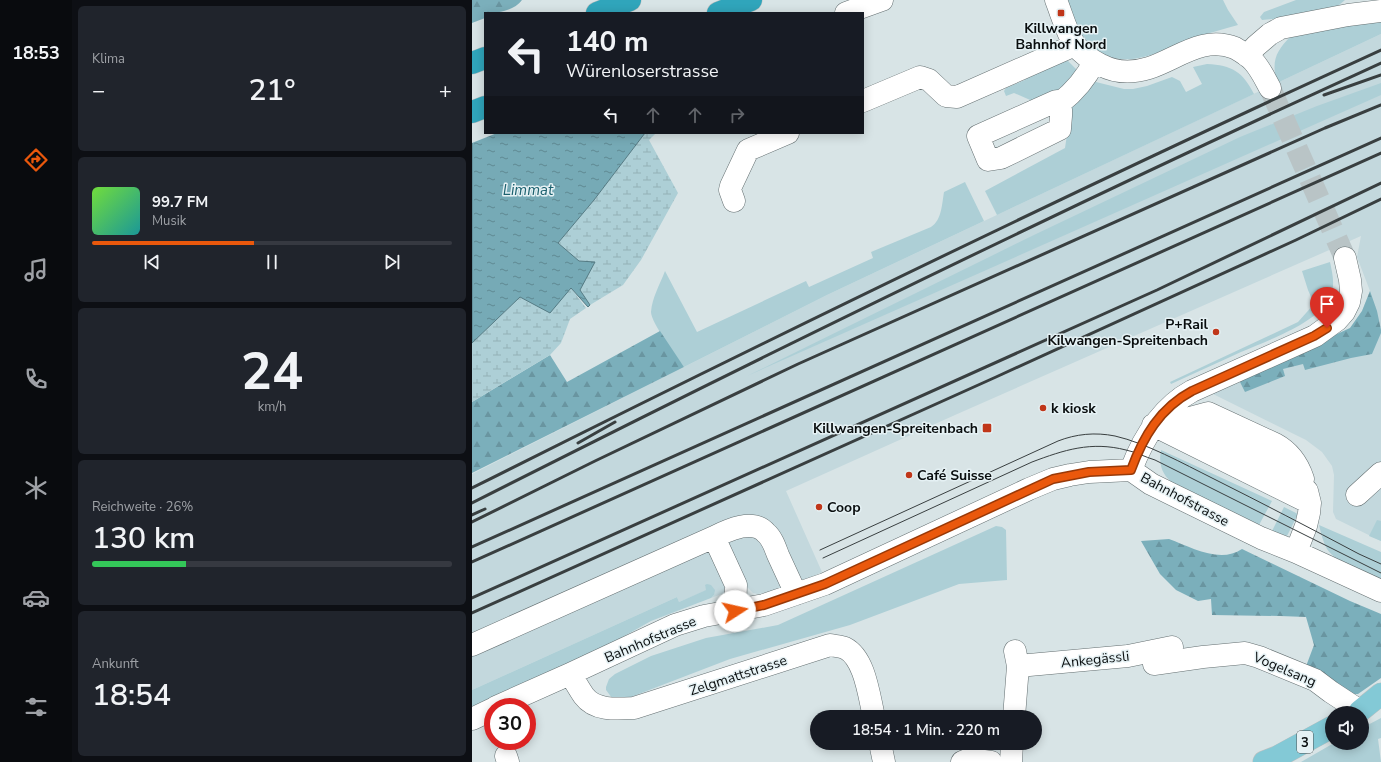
<!DOCTYPE html>
<html lang="de">
<meta charset="utf-8">
<style>
body{margin:0;font-family:"Nunito Sans",sans-serif;background:#20242c;color:#f1f3f6;height:100vh;display:flex;flex-direction:column;font-size:15px;white-space:nowrap}
*{box-sizing:border-box;margin:0}
p{font-size:13px;color:#9ea1a6}
.icon{flex:none;width:22px;height:22px;fill:none;stroke:currentColor;stroke-width:2;stroke-linecap:round;stroke-linejoin:round}
.map{position:relative;flex:1;overflow:hidden}
.sheet{display:flex;flex-direction:column;gap:6px;padding:6px;background:#0d0f14;width:400px}
.sheet>*{flex:none}
.guide{position:absolute;left:12px;top:12px;width:380px;height:122px;border-radius:0px;box-shadow:0 2px 10px #0003;background:#171b24;color:#f1f3f6;overflow:hidden}
.tools{position:absolute;left:853px;top:706px;display:grid;gap:8px}
.tools a{display:grid;place-items:center;width:44px;height:44px;border-radius:50%;background:#171b24;box-shadow:0 2px 10px #0003;font-size:20px}
.speed{position:absolute;left:12px;top:698px;display:flex;gap:8px;font-size:20px;font-weight:700;text-align:center}
.speed>*{display:grid;place-content:center;width:52px;height:52px;border-radius:50%;background:#171b24;box-shadow:0 2px 10px #0003;line-height:1}
.speed .limit{border:6px solid #d22;background:#fff;color:#111}
.pin{position:absolute;display:grid;place-items:center;width:34px;height:34px;color:#fff;margin:-41px -17px;border-radius:50% 50% 50% 0;rotate:-45deg;box-shadow:0 0 4px #0007}
.pin .icon{rotate:45deg}
.me{position:absolute;width:44px;margin:-22px;rotate:80deg;stroke-linejoin:round;filter:drop-shadow(0 0 3px #0008)}
.turn{display:flex;align-items:center;gap:14px;height:84px;padding:0 16px;font-size:18px}
.turn .icon{width:52px;height:52px;stroke-width:2.5}
.turn b{display:block;font-size:28px;line-height:34px}
.lanes{display:flex;align-items:center;height:38px;padding:0 16px;background:#0003;justify-content:center;gap:20px;direction:ltr}
.lanes .off{opacity:.35}
.big{font-size:30px;font-weight:600;line-height:1.1}
.sheet .card{flex:1;display:flex;flex-direction:column;justify-content:center;gap:6px;min-width:0;padding:0 14px;border-radius:6px;background:#20242c}
.sheet .dial{align-items:center;gap:0}
.dial b{font-size:52px;line-height:1}
.song{display:flex;align-items:center;gap:12px}
.cover{width:48px;height:48px;border-radius:6px;background:linear-gradient(135deg,hsl(100 70% 55%),hsl(180 70% 35%))}
.played{height:4px;border-radius:2px;background:linear-gradient(90deg,#ea580c 45%,#363941 45%)}
.keys{display:flex;justify-content:space-around;direction:ltr}
.heat{display:flex;justify-content:space-between;align-items:center;font-size:22px;direction:ltr}
.charge{height:6px;border-radius:3px;background:linear-gradient(90deg,#34c759 26%,#363941 0)}
.trip{position:absolute;left:338px;top:710px;width:232px;height:40px;border-radius:20px;background:#171b24;box-shadow:0 2px 10px #0003;font-weight:600;line-height:40px;text-align:center}
main{display:flex;flex:1;min-height:0}
.tabs{display:flex;flex-direction:column;width:72px;justify-content:space-around;align-items:center;background:#090b0e;color:#9ea1a6}
.tabs .icon{width:28px;height:28px}
.tabs .on{color:#ea580c}
.tabs b{font-size:18px;color:#f1f3f6}
.map>svg:first-child{display:block}
.built{fill:#c3d8dd}
.grass{fill:#adcfd6}
.forest{fill:url(#forest-firs)}
.wetland{fill:url(#wetland-marsh)}
.water{fill:url(#water-ripples);stroke:#557b84}
.pier{fill:#d8e4e6}
.lines{fill:none;stroke-linecap:round;stroke-linejoin:round}
.minor-tunnel{stroke:#b9c4c6;stroke-width:22;stroke-dasharray:22 11;stroke-linecap:butt}
.minor-casing{stroke:#646f71;stroke-width:23}
.major-casing{stroke:#bfc0c0;stroke-width:23}
.highway-casing{stroke:#bfc0c0;stroke-width:23}
.minor{stroke:#fff;stroke-width:22}
.major{stroke:#83c9d6;stroke-width:22}
.highway{stroke:#30a5bb;stroke-width:22}
.tram{stroke:#393f40;stroke-width:1}
.rail{stroke:#393f40;stroke-width:3}
.route-casing{stroke:#983908;stroke-width:10}
.route{stroke:#ea580c;stroke-width:7}
.poi-dot{fill:#c03619;stroke:#e5f1f4;stroke-width:1.5}
.labels{text-anchor:middle;stroke-width:3;stroke-linejoin:round;paint-order:stroke}
.shield{fill:#e5f1f4;stroke:#4b5153;stroke-width:1}
.shield-label{font-size:13px;font-weight:bold;fill:#090d0e}
.poi-label{font-size:14px;font-weight:bold;fill:#090d0e;stroke:#e5f1f4;text-anchor:start}
.street-label{font-size:14px;fill:#090d0e;stroke:#e5f1f4}
.water-label{font-size:15px;font-style:italic;fill:#1c616f;stroke:#e5f1f4}
</style>
<main>
<nav class="tabs">
<b>18:53</b>
<svg class="icon on" aria-label="directions" viewBox="0 0 24 24"><path d="M12 3l9 9-9 9-9-9zM9 14v-3h6M13 9l2 2-2 2"/></svg>
<svg class="icon" aria-label="music" viewBox="0 0 24 24"><path d="M9 18V5l10-2v13"/><circle cx="6" cy="18" r="3"/><circle cx="16" cy="16" r="3"/></svg>
<svg class="icon" aria-label="phone" viewBox="0 0 24 24"><path d="M5 4h4l2 5-3 2q2 4 5 5l2-3 5 2v4C11 20 4 13 5 4z"/></svg>
<svg class="icon" aria-label="climate" viewBox="0 0 24 24"><path d="M12 3v18M4 7l16 10M4 17L20 7"/></svg>
<svg class="icon" aria-label="car" viewBox="0 0 24 24"><path d="M5 17H2v-5l4-1 3-4h7l3 4 3 1v5h-3M9 17h6M6 11h13"/><circle cx="7" cy="17" r="2"/><circle cx="17" cy="17" r="2"/></svg>
<svg class="icon" aria-label="filters" viewBox="0 0 24 24"><path d="M4 7h16M4 17h16"/><circle cx="9" cy="7" r="2"/><circle cx="15" cy="17" r="2"/></svg>
</nav>
<section class="sheet">
<div class="card"><p>Klima</p>
<div class="heat"><a>−</a><b class="big">21°</b><a>+</a></div>
</div>
<div class="card">
<div class="song"><i class="cover"></i><div><b>99.7 FM</b><p>Musik</p></div></div>
<div class="played"></div>
<div class="keys"><svg class="icon" aria-label="previous" viewBox="0 0 24 24"><path d="M18 5L8 12l10 7zM5 5v14"/></svg><svg class="icon" aria-label="pause" viewBox="0 0 24 24"><path d="M8 5v14M16 5v14"/></svg><svg class="icon" aria-label="next" viewBox="0 0 24 24"><path d="M6 5l10 7-10 7zM19 5v14"/></svg></div>
</div>
<div class="card dial"><b>24</b><p>km/h</p></div>
<div class="card"><p>Reichweite · 26%</p><b class="big">130 km</b><div class="charge"></div></div>
<div class="card"><p>Ankunft</p><b class="big">18:54</b></div>
</section>
<div class="map">
<svg width="909" height="762" viewBox="0 0 909 762">
<defs>
<pattern id="forest-firs" width="22" height="20" patternUnits="userSpaceOnUse"><rect width="22" height="20" fill="#7bafbb"/><path d="M5 1l3.5 6h-7zM16 11l3.5 6h-7z" fill="#6995a0"/></pattern>
<pattern id="wetland-marsh" width="20" height="14" patternUnits="userSpaceOnUse"><rect width="20" height="14" fill="#adcfd6"/><path d="M1 5h8M5 5V1M11 12h8M15 12V8" fill="none" stroke="#94b1b6"/></pattern>
<pattern id="water-ripples" width="26" height="14" patternUnits="userSpaceOnUse"><rect width="26" height="14" fill="#76aab6"/><path d="M2 4q2-2 4 0t4 0M15 11q2-2 4 0t4 0" fill="none" stroke="#5f8992"/></pattern>
</defs>
<rect width="100%" height="100%" fill="#d8e4e6"/>
<path class="built" d="M909 34V541L864 519 861 512 862 475 860 466 850 452 834 440 739 393 878 328 890 311 898 291 885 257 889 236 483 415 314 491 350 572 332 581 297 592 286 594 281 593 273 585 239 598 242 595 233 585 235 590 207 602 205 597 0 690V639L230 530 0 636V474L355 295Z"/>
<path class="grass" d="M595 0H751L756 10 766 25C752 29 736 33 722 38 688 51 646 77 615 41 605 30 601 14 595 0Z
M824 0H873L861 10 840 15 790 20 788 17 792 12Z
M909 20V34L805 83C799 61 804 51 819 36Z
M595 60 605 70 592 90 565 103 542 93 534 96 532 91 534 88 553 80V75Z
M735 64C760 65 771 72 782 94L525 215 513 191 593 148 599 108 603 100 619 83 624 82 652 89H661L675 86 700 77 708 81 714 92 730 84 721 67Z
M909 83V95L275 376 564 234 768 137 845 106Z
M493 182 512 221 355 295 212 367C205 357 179 323 179 312 180 298 188 284 193 271L225 332 334 281 337 287 401 258 399 252 459 227C470 220 470 203 472 192Z
M858 262C861 276 864 289 856 301 841 325 794 341 769 352 746 363 722 373 699 384L698 382 826 322 842 304 836 290 830 271Z
M689 450 800 501 787 525 703 485C691 476 686 466 689 450Z
M812 507 826 514 815 536 800 531Z
M905 520 909 521V541L897 536Z
M847 525 909 552V580C892 572 866 565 855 549 851 542 849 533 847 525Z
M524 526 530 527 534 530 535 580 487 584 378 625 258 659 159 697 148 700 140 698 134 690V687L137 679 143 674 179 656 234 638 306 625Z
M235 584 239 585 243 590 242 595 239 598 179 621 149 638 0 708V690L205 597 207 602 234 590 233 585Z
M909 718V738L906 739 909 762H829L862 743H890V728Z"/>
<path class="forest" d="M0 0H50C42 11 26 13 13 13V18L0 23Z
M898 291 905 311 909 330V333L900 354 879 358 833 370 831 364 811 369 813 376 773 392 767 380 878 328 890 311Z
M188 331 212 367 0 473V402L78 355 95 382Z
M697 539C719 547 748 564 770 549L878 601 909 614V678L886 694H871L833 669 842 645 834 617 808 616 740 615 739 599 726 601 704 590 688 574 669 541Z"/>
<path class="wetland" d="M173 133H184L177 140 206 193 169 260 151 285 118 305 108 290 107 261 86 243 122 200Z
M99 288 114 308 98 319 89 343 78 355 0 402V343L48 297Z"/>
<path class="water" d="M0 65 13 133H173L122 200 86 243 107 261 123 262 108 290 118 305 116 307 99 288 78 313 48 297 0 343Z"/>
<path class="pier" d="M78 0H291L279 13H45Z
M13 46V133H25L0 143V62Z"/>
<g class="lines">
<path class="minor-tunnel" d="M798 88 873 258"/>
<defs>
<path id="minor" d="M584 0C590 15 594 32 603 45 610 54 619 60 629 65 644 73 661 73 677 68 705 59 731 35 763 48 770 52 777 56 782 62 789 70 793 79 798 88
M374 13 410 0
M775 56 784 46 798 34 809 28 876 15 909 11
M391 101 448 77 457 80 474 96 485 97 603 45
M585 101C592 107 588 120 588 129L529 158 516 160 506 136 582 102Z
M588 103C602 92 614 78 622 62
M262 201 258 190 259 186 276 150 316 133
M710 420 736 413 803 444C816 451 826 464 831 479
M681 425 710 420 745 438 808 468 822 478 835 491 838 503 837 513 834 526 824 552
M681 425 838 503
M659 470C671 438 689 408 720 391L843 336 865 320 872 312 877 302 879 291 878 280 873 258
M885 495 909 473
M242 537C256 530 281 518 294 533 300 538 303 547 306 555 312 568 318 581 324 594
M0 645 242 537 264 585 263 611
M682 664 731 657 773 653 787 657 843 680 859 692 888 711
M546 666 656 656 700 647
M98 674C103 681 107 689 112 696 123 711 145 709 162 708L358 645C362 646 368 646 373 648 393 658 397 696 402 717
M24 707 98 674 203 625 232 616 292 605 353 584 557 489 581 479 598 475 617 472 659 470 679 484 789 538 824 552 909 591
M542 717 546 666 543 651
M0 719 21 709
M408 743 412 762
M34 756 36 762
M490 762 497 759 519 762
M539 762 540 743"/>
<path id="major" d="M888 711 909 694
M792 762 805 757 860 727"/>
<path id="highway" d="M125 13 158 0
M246 13 279 0
M0 63 13 58
M0 112 13 107"/>
</defs>
<use href="#minor" class="minor-casing"/>
<use href="#major" class="major-casing"/>
<use href="#highway" class="highway-casing"/>
<use href="#minor" class="minor"/>
<use href="#major" class="major"/>
<use href="#highway" class="highway"/>
<path class="tram" d="M348 550 586 441C604 434 623 432 643 436 674 443 712 464 740 478 790 503 838 528 887 554L909 564
M351 558 560 462C592 450 619 441 654 450 664 452 673 457 683 460L909 573"/>
<path class="rail" d="M852 95 909 75
M106 443 143 422
M0 488C301 337 603 190 909 50
M0 503C300 351 603 203 909 63
M0 515 13 509
M0 522 123 461 326 364 853 128 909 105
M0 547 909 138
M0 562 909 153
M0 598 685 290 909 183
M0 613 524 377 824 240 909 199"/>
</g>
<g class="lines">
<defs>
<path id="route" d="M263 611 292 605 353 584 581 479 617 472 659 470C671 437 688 408 720 391L842 336 855 328"/>
</defs>
<use href="#route" class="route-casing"/>
<use href="#route" class="route"/>
</g>
<g class="poi-dot">
<rect x="585" y="9" width="8" height="8" rx="2"/>
<circle cx="744" cy="332" r="4"/>
<circle cx="571" cy="408" r="4"/>
<rect x="510" y="423" width="10" height="10" rx="2"/>
<circle cx="437" cy="475" r="4"/>
<circle cx="347" cy="507" r="4"/>
</g>
<g class="labels">
<rect class="shield" x="825" y="731" width="16" height="22" rx="3"/>
<g class="shield-label">
<text x="833" y="747">3</text>
</g>
<g class="poi-label">
<text x="589" y="33" text-anchor="middle">Killwangen<tspan x="589" dy="16">Bahnhof Nord</tspan></text>
<text x="736" y="329" text-anchor="end">P+Rail<tspan x="736" dy="16">Kilwangen-Spreitenbach</tspan></text>
<text x="579" y="413">k kiosk</text>
<text x="506" y="433" text-anchor="end">Killwangen-Spreitenbach</text>
<text x="445" y="480">Café Suisse</text>
<text x="355" y="512">Coop</text>
</g>
<g class="street-label">
<text transform="translate(713 499) rotate(28)" y="5">Bahnhofstrasse</text>
<text transform="translate(178 639) rotate(-23)" y="5">Bahnhofstrasse</text>
<text transform="translate(623 659) rotate(-6)" y="5">Ankegässli</text>
<text transform="translate(813 669) rotate(23)" y="5">Vogelsang</text>
<text transform="translate(266 675) rotate(-18)" y="5">Zelgmattstrasse</text>
</g>
<g class="water-label">
<text x="56" y="195">Limmat</text>
</g>
</g>
</svg>
<div class="tools">
<a><svg class="icon" aria-label="sound" viewBox="0 0 24 24"><path d="M4 9h4l5-4v14l-5-4H4zM17 9q2 3 0 6"/></svg></a>
</div>
<div class="speed"><div class="limit">30</div></div>
<div class="pin" style="left:855px;top:328px;background:#d93025"><svg class="icon" aria-label="arrive" viewBox="0 0 24 24"><path d="M6 21V4h12l-3 4 3 4H6"/></svg></div>
<svg class="me" style="left:263px;top:611px" viewBox="-20 -20 40 40"><circle r="19" fill="#fff"/><path d="M0-13L10 11 0 6-10 11z" fill="#ea580c"/></svg>
<div class="trip">18:54 · 1 Min. · 220 m</div>
<div class="guide">
<div class="turn"><svg class="icon" aria-label="left" viewBox="0 0 24 24"><path d="M17 20v-9H6M10 6l-5 5 5 5"/></svg><div><b>140 m</b>Würenloserstrasse</div></div>
<div class="lanes"><svg class="icon" aria-label="left" viewBox="0 0 24 24"><path d="M17 20v-9H6M10 6l-5 5 5 5"/></svg><svg class="icon off" aria-label="ahead" viewBox="0 0 24 24"><path d="M12 20V5M6 11l6-6 6 6"/></svg><svg class="icon off" aria-label="ahead" viewBox="0 0 24 24"><path d="M12 20V5M6 11l6-6 6 6"/></svg><svg class="icon off" aria-label="right" viewBox="0 0 24 24"><path d="M7 20v-9h11M14 6l5 5-5 5"/></svg></div>
</div>
</div>
</main>
